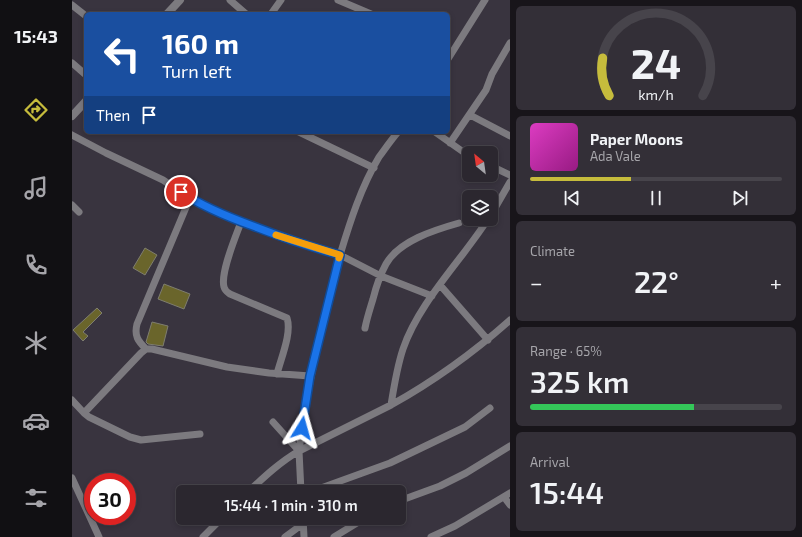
<!DOCTYPE html>
<meta charset="utf-8">
<style>
body{margin:0;font-family:"Exo 2",sans-serif;background:#332f37;color:#f1f3f6;height:100vh;display:flex;flex-direction:column;font-size:15px;white-space:nowrap}
*{box-sizing:border-box;margin:0}
p{font-size:13px;color:#a6a5aa}
.icon{flex:none;width:22px;height:22px;fill:none;stroke:currentColor;stroke-width:2;stroke-linecap:round;stroke-linejoin:round}
.map{position:relative;flex:1;overflow:hidden}
.details{display:flex;flex-direction:column;gap:6px;padding:6px;background:#18151a;width:292px}
.details>*{flex:none}
.top-card{position:absolute;left:12px;top:12px;width:366px;height:122px;border-radius:6px;box-shadow:0 2px 6px #0003,0 0 0 1px #47444b;background:#1a4fa0;color:#fff;overflow:hidden}
.needle{width:26px;rotate:331deg}
.tools{position:absolute;left:390px;top:146px;display:grid;gap:8px}
.tools a{display:grid;place-items:center;width:36px;height:36px;border-radius:6px;background:#2b272f;box-shadow:0 2px 6px #0003,0 0 0 1px #47444b;font-size:20px}
.speed{position:absolute;left:12px;top:473px;display:flex;gap:8px;font-size:20px;font-weight:700;text-align:center}
.speed>*{display:grid;place-content:center;width:52px;height:52px;border-radius:50%;background:#2b272f;box-shadow:0 2px 6px #0003,0 0 0 1px #47444b;line-height:1}
.speed .limit{border:6px solid #d22;background:#fff;color:#111}
.pin{position:absolute;display:grid;place-items:center;width:34px;height:34px;color:#fff;margin:-17px;border:2px solid #fff;border-radius:50%;box-shadow:0 1px 4px #0007}
.me{position:absolute;width:44px;margin:-22px;rotate:8deg;stroke-linejoin:round;filter:drop-shadow(0 0 3px #0008)}
.turn{display:flex;align-items:center;gap:14px;height:84px;padding:0 12px;font-size:18px}
.turn .icon{width:52px;height:52px;stroke-width:2.5}
.turn b{display:block;font-size:28px;line-height:34px}
.then{display:flex;align-items:center;height:38px;padding:0 12px;background:#0003;gap:8px;font-size:15px}
.big{font-size:30px;font-weight:600;line-height:1.1}
.details .tile{flex:1;display:flex;flex-direction:column;justify-content:center;gap:6px;min-width:0;padding:0 14px;border-radius:6px;background:#332f37}
.details .dial{align-items:center;gap:0}
.dial svg{height:104px;overflow:visible;fill:none;stroke:#47444b;stroke-width:7;stroke-linecap:round;text-anchor:middle}
.dial text{fill:#f1f3f6;stroke:none}
.song{display:flex;align-items:center;gap:12px}
.cover{width:48px;height:48px;border-radius:6px;background:linear-gradient(135deg,hsl(310 70% 55%),hsl(310 70% 35%))}
.played{height:4px;border-radius:2px;background:linear-gradient(90deg,#c6bc3c 40%,#47444b 40%)}
.keys{display:flex;justify-content:space-around;direction:ltr}
.heat{display:flex;justify-content:space-between;align-items:center;font-size:22px;direction:ltr}
.charge{height:6px;border-radius:3px;background:linear-gradient(90deg,#34c759 65%,#47444b 0)}
.trip{position:absolute;left:104px;top:485px;width:230px;height:40px;border-radius:6px;background:#2b272f;box-shadow:0 2px 6px #0003,0 0 0 1px #47444b;font-weight:600;line-height:40px;text-align:center}
main{display:flex;flex:1;min-height:0}
.menu{display:flex;flex-direction:column;width:72px;justify-content:space-around;align-items:center;background:#111013;color:#a6a5aa}
.menu .icon{width:28px;height:28px}
.menu .current{color:#c6bc3c}
.menu b{font-size:18px;color:#f1f3f6}
.map>svg:first-child{display:block}
.building{fill:#6a652b;stroke:#7e7d6f}
.lines{fill:none;stroke-linecap:round;stroke-linejoin:round}
.minor{stroke:#7c7a7f;stroke-width:7}
.tertiary{stroke:#7c7a7f;stroke-width:8}
.route-casing{stroke:#114b97;stroke-width:10}
.route{stroke:#1a73e8;stroke-width:7}
.slow{stroke:#f59e0b;stroke-width:7}
</style>
<main>
<nav class="menu">
<b>15:43</b>
<svg class="icon current" aria-label="directions" viewBox="0 0 24 24"><path d="M12 3l9 9-9 9-9-9zM9 14v-3h6M13 9l2 2-2 2"/></svg>
<svg class="icon" aria-label="music" viewBox="0 0 24 24"><path d="M9 18V5l10-2v13"/><circle cx="6" cy="18" r="3"/><circle cx="16" cy="16" r="3"/></svg>
<svg class="icon" aria-label="phone" viewBox="0 0 24 24"><path d="M5 4h4l2 5-3 2q2 4 5 5l2-3 5 2v4C11 20 4 13 5 4z"/></svg>
<svg class="icon" aria-label="climate" viewBox="0 0 24 24"><path d="M12 3v18M4 7l16 10M4 17L20 7"/></svg>
<svg class="icon" aria-label="car" viewBox="0 0 24 24"><path d="M5 17H2v-5l4-1 3-4h7l3 4 3 1v5h-3M9 17h6M6 11h13"/><circle cx="7" cy="17" r="2"/><circle cx="17" cy="17" r="2"/></svg>
<svg class="icon" aria-label="filters" viewBox="0 0 24 24"><path d="M4 7h16M4 17h16"/><circle cx="9" cy="7" r="2"/><circle cx="15" cy="17" r="2"/></svg>
</nav>
<div class="map">
<svg width="438" height="537" viewBox="0 0 438 537">
<rect width="100%" height="100%" fill="#39343f"/>
<path class="building" d="M73 248 85 255 73 275 61 268Z
M92 284 118 294 112 309 86 299Z
M25 308 30 313 11 332 16 336 11 341 1 330Z
M80 322 96 326 91 346 76 344 74 342Z"/>
<g class="lines">
<path class="minor" d="M158 0 174 14
M266 0 299 14
M0 5 14 16
M199 14 209 0
M376 59 413 0
M0 63 14 75
M398 115 438 136
M227 132 302 168
M326 132C319 140 313 149 307 157 289 187 278 222 268 255L309 276 360 296
M363 132 397 156
M0 135 34 153 91 180 118 198 153 216 206 236 268 255C251 320 235 385 227 451L319 405C322 386 325 367 331 349 347 302 390 260 416 219
M378 143 414 90 420 74 438 43
M419 166 438 175
M0 205 7 212
M419 215 438 182
M169 222C164 236 148 273 152 287 153 291 155 292 158 294L215 318C220 333 209 358 205 374
M368 285 416 340
M293 328C295 318 298 309 301 299 304 287 308 275 314 264 327 241 362 230 387 223
M74 349C66 341 62 336 65 324L118 198
M0 400 12 413 17 417 58 437 69 440 128 434
M319 405C362 381 401 353 438 320
M12 413 69 353 74 349H80L155 367 197 373 238 376
M201 422 227 451 229 492
M0 478 27 537
M176 492C192 477 208 462 227 451
M238 492 318 463 393 427 418 408
M432 497 438 505
M327 501 368 486 394 473 438 446
M231 518 232 537
M131 537 150 518
M213 537 232 523
M262 537 293 518
M359 537 383 526 438 493"/>
<path class="tertiary" d="M95 14 108 0
M0 116 14 101"/>
</g>
<g class="lines">
<defs>
<path id="route" d="M109 192C131 207 156 217 181 226 209 237 239 247 268 255L238 376 230 428"/>
</defs>
<use href="#route" class="route-casing"/>
<use href="#route" class="route"/>
<path class="slow" d="M204 235 268 255 267 258"/>
</g>
</svg>
<div class="tools">
<a><svg class="needle" viewBox="-14 -14 28 28"><path d="M0-13l5 13h-10z" fill="#e53935"/><path d="M0 13l5-13h-10z" fill="#a6a5aa"/></svg></a>
<a><svg class="icon" aria-label="layers" viewBox="0 0 24 24"><path d="M12 4l9 5-9 5-9-5zM3 14l9 5 9-5"/></svg></a>
</div>
<div class="speed"><div class="limit">30</div></div>
<div class="pin" style="left:109px;top:192px;background:#d93025"><svg class="icon" aria-label="arrive" viewBox="0 0 24 24"><path d="M6 21V4h12l-3 4 3 4H6"/></svg></div>
<svg class="me" style="left:230px;top:428px" viewBox="-20 -20 40 40"><path d="M0-17L14 15 0 8-14 15z" fill="#1a73e8" stroke="#fff" stroke-width="4"/></svg>
<div class="trip">15:44 · 1 min · 310 m</div>
<div class="top-card">
<div class="turn"><svg class="icon" aria-label="left" viewBox="0 0 24 24"><path d="M17 20v-9H6M10 6l-5 5 5 5"/></svg><div><b>160 m</b>Turn left</div></div>
<div class="then">Then<svg class="icon" aria-label="arrive" viewBox="0 0 24 24"><path d="M6 21V4h12l-3 4 3 4H6"/></svg></div>
</div>
</div>
<section class="details">
<div class="tile dial"><svg viewBox="0 0 100 80">
<path d="M14 69A42 42 0 1 1 86 69"/>
<path d="M14 69A42 42 0 0 1 9 40" stroke="#c6bc3c"/>
<text x="50" y="56" font-size="32" font-weight="700">24</text>
<text x="50" y="72" font-size="11">km/h</text>
</svg></div>
<div class="tile">
<div class="song"><i class="cover"></i><div><b>Paper Moons</b><p>Ada Vale</p></div></div>
<div class="played"></div>
<div class="keys"><svg class="icon" aria-label="previous" viewBox="0 0 24 24"><path d="M18 5L8 12l10 7zM5 5v14"/></svg><svg class="icon" aria-label="pause" viewBox="0 0 24 24"><path d="M8 5v14M16 5v14"/></svg><svg class="icon" aria-label="next" viewBox="0 0 24 24"><path d="M6 5l10 7-10 7zM19 5v14"/></svg></div>
</div>
<div class="tile"><p>Climate</p>
<div class="heat"><a>−</a><b class="big">22°</b><a>+</a></div>
</div>
<div class="tile"><p>Range · 65%</p><b class="big">325 km</b><div class="charge"></div></div>
<div class="tile"><p>Arrival</p><b class="big">15:44</b></div>
</section>
</main>
